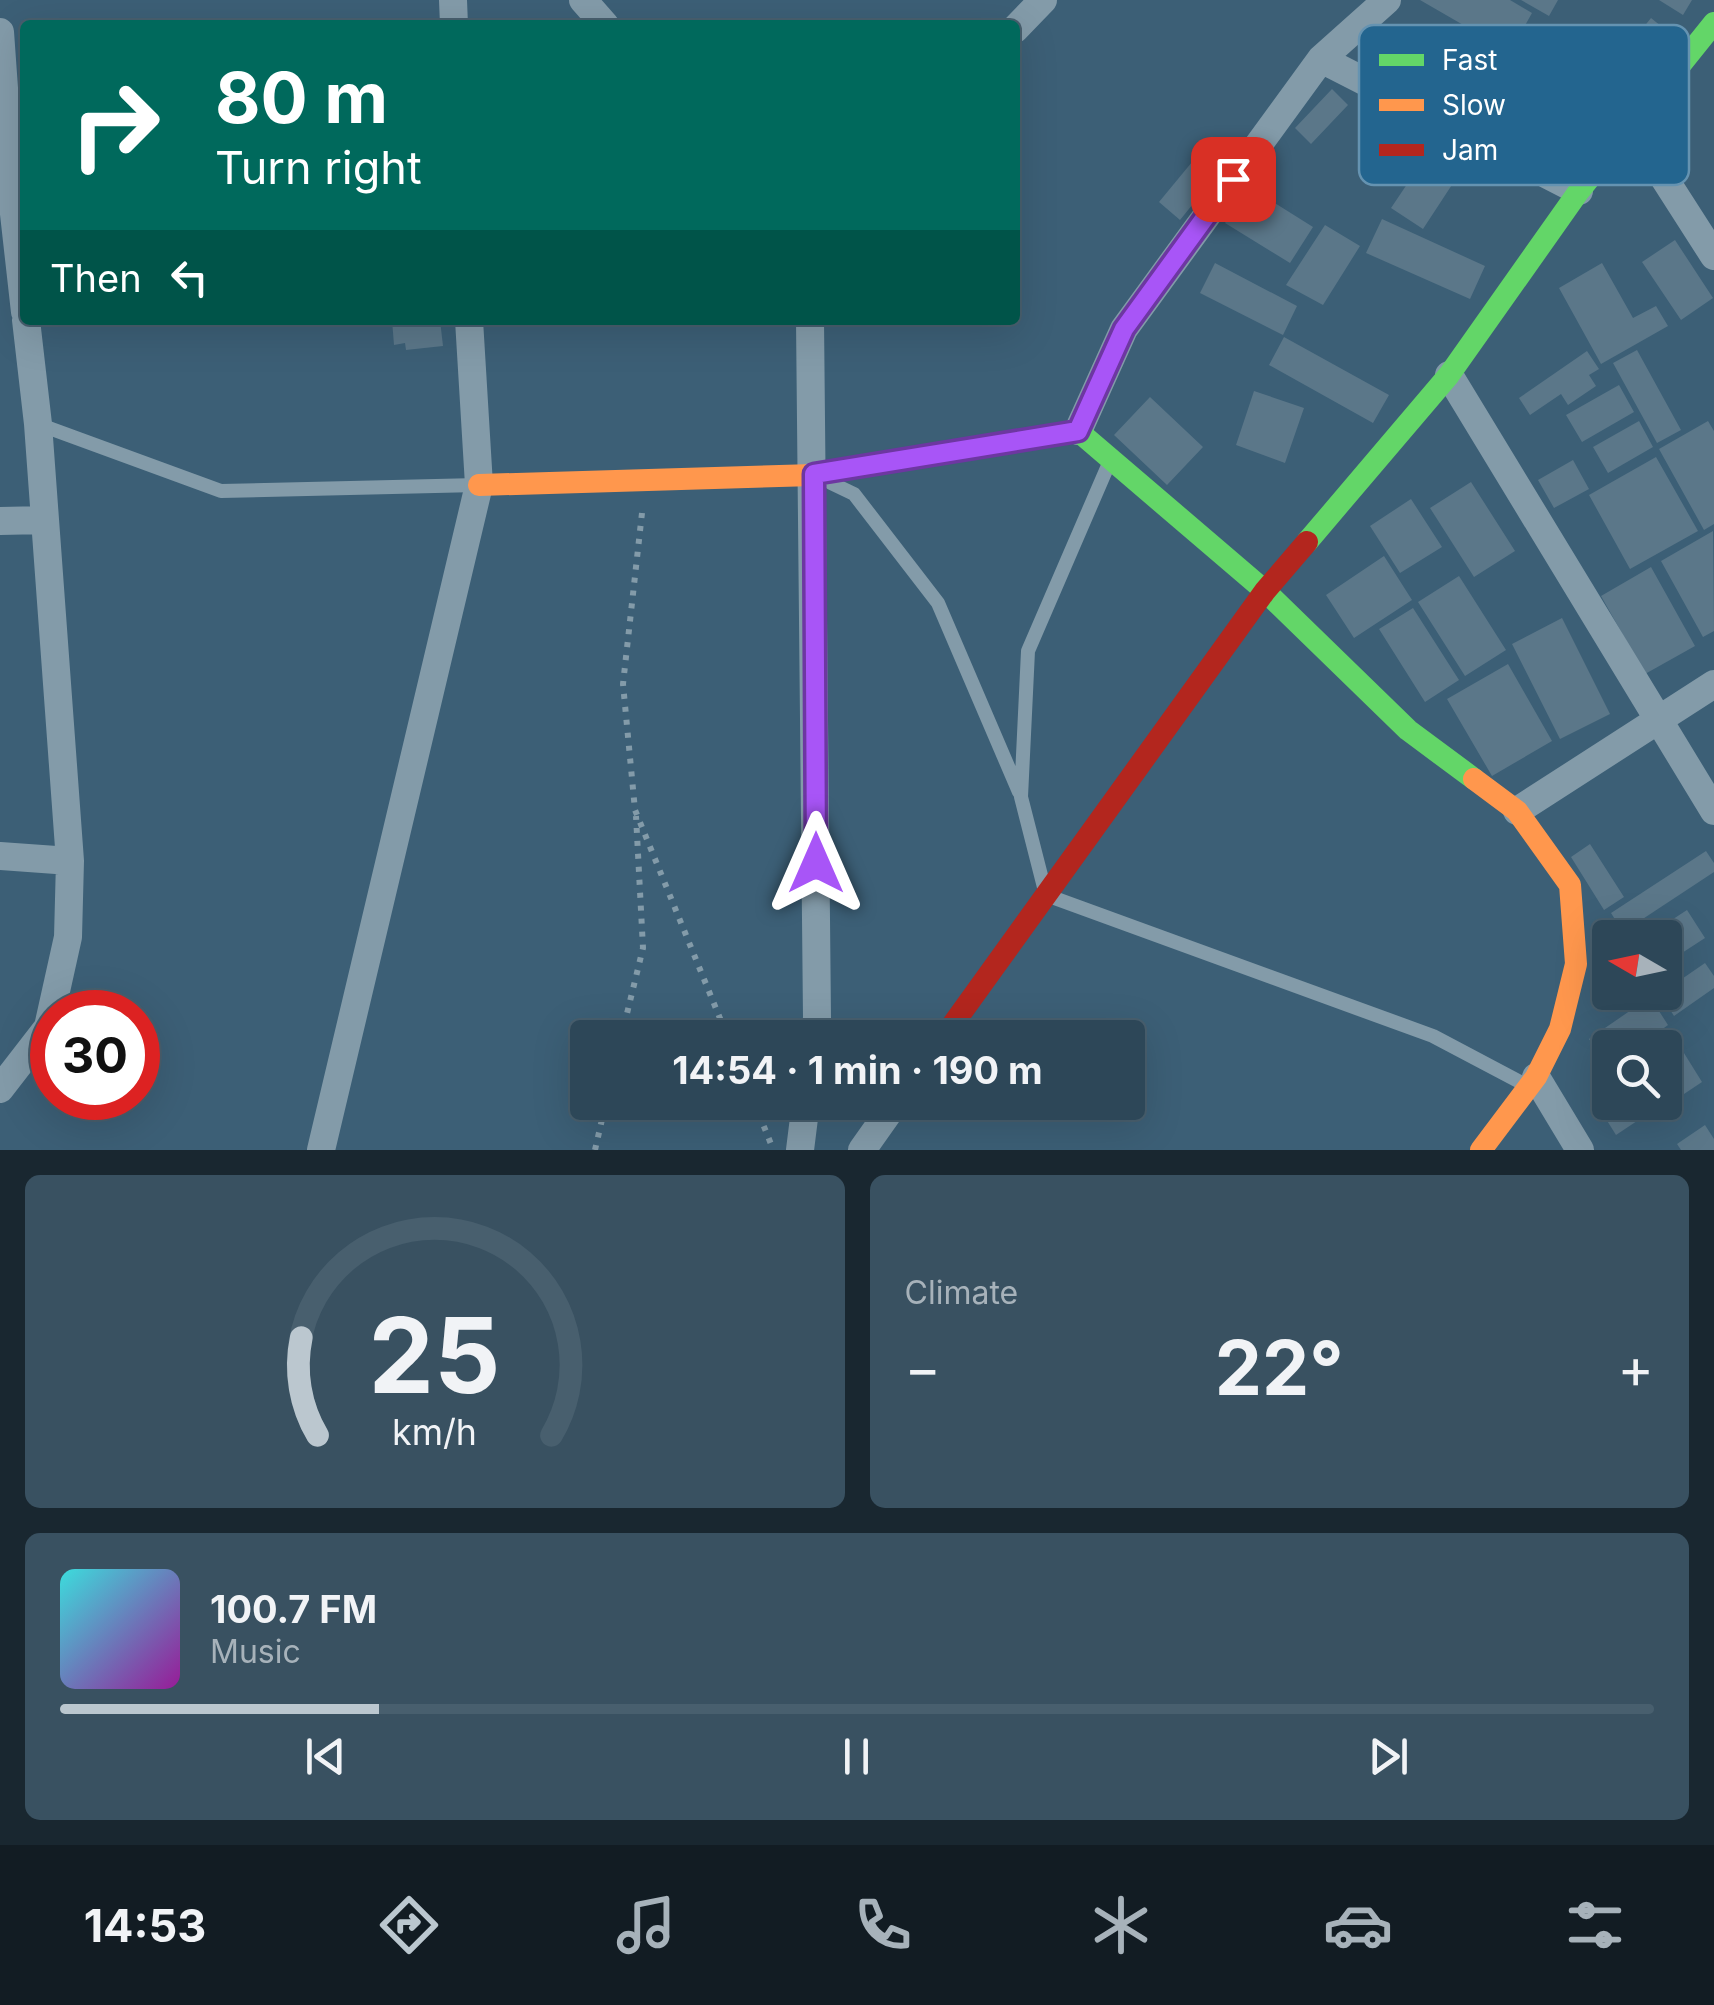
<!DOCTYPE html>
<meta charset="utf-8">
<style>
body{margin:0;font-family:Inter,sans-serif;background:#395161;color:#f1f3f6;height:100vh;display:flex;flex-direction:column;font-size:38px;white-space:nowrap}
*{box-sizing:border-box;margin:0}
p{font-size:32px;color:#a7b2ba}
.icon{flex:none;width:55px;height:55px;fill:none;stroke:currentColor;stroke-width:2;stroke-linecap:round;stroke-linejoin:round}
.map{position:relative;height:1150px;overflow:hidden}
.sheet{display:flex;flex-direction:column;gap:25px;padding:25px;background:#192730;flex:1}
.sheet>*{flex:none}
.hud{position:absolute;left:20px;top:20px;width:1000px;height:305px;border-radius:10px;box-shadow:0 10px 40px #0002,0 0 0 2px #485f6e;background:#00695c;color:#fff;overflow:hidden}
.needle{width:65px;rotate:279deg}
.controls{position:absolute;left:1592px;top:920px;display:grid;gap:20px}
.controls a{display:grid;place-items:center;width:90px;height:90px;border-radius:10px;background:#2d4758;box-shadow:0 10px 40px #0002,0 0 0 2px #485f6e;font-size:50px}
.speed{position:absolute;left:30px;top:990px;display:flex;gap:20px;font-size:50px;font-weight:700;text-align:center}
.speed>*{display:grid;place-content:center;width:130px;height:130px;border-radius:50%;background:#2d4758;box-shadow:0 10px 40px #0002,0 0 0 2px #485f6e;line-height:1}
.speed .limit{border:15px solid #d22;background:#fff;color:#111}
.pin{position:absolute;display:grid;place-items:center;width:85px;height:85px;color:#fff;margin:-42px;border-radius:20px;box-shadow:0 5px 15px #0006}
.me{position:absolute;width:110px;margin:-55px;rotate:0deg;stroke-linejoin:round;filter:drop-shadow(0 0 8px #0008)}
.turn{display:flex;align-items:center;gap:35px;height:210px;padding:0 30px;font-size:45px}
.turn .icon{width:130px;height:130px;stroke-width:2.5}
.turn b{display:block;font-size:70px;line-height:85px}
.then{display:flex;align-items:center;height:95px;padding:0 30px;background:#0003;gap:20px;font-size:38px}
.big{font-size:75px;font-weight:700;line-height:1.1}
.sheet .tile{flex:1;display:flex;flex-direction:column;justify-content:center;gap:15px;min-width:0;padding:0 35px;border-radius:15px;background:#395161}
.sheet .dial{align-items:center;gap:0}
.dial svg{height:260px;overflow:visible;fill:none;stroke:#485f6e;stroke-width:7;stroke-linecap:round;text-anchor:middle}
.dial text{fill:#f1f3f6;stroke:none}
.song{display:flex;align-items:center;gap:30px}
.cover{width:120px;height:120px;border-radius:15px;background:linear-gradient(135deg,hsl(180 70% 55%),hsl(300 70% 35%))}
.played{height:10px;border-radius:5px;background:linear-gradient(90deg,#bbc7cf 20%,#485f6e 20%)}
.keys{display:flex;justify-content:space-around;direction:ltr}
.heat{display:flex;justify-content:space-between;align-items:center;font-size:55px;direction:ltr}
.sheet .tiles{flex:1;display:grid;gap:25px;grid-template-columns:1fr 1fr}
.tile:last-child{grid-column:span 2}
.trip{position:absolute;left:570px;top:1020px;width:575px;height:100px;border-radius:10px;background:#2d4758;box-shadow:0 10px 40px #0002,0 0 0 2px #485f6e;font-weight:700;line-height:100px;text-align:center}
.tab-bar{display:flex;height:160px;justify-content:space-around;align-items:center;background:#121c23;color:#a7b2ba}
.tab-bar .icon{width:70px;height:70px}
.tab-bar .on{color:#bbc7cf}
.tab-bar b{font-size:45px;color:#f1f3f6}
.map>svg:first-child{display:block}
.building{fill:#5b7789}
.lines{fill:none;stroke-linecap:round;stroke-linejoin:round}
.path{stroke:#839ba9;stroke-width:6;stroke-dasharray:5 8;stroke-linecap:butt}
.lane{stroke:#839ba9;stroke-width:14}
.street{stroke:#839ba9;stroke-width:28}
.fast{stroke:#63d668;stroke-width:22}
.slow{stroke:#ff974d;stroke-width:22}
.jam{stroke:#b3261e;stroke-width:22}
.route-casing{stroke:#6d37a1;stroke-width:25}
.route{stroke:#a855f7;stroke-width:18}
.key{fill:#23658f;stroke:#6593b1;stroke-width:2.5}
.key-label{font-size:28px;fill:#fff}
</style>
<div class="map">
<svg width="1714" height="1150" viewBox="0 0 1714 1150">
<rect width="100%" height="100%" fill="#3c5f76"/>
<path class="building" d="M1420 0H1510L1532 13 1510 52Z
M1521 0H1558L1549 16Z
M1659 0H1692L1683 15Z
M1651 18 1677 39 1653 70 1626 49Z
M1332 89 1348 105 1311 144 1295 128Z
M1430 150 1461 171 1423 229 1391 208Z
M1197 156 1218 173 1180 220 1159 202Z
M1248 186 1313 227 1290 263 1225 223Z
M1382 219 1485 266 1470 299 1366 253Z
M1325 225 1360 246 1323 305 1286 285Z
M1675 240 1713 298 1681 320 1642 262Z
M1215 263 1297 306 1283 335 1200 293Z
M1602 263 1633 318 1656 306 1668 326 1601 364 1559 288Z
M392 320H440L443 346 406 350 405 343 394 345Z
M1284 337 1389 395 1373 423 1269 365Z
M1637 350 1681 430 1657 443 1613 363Z
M1587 351 1599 369 1589 375 1596 386 1568 405 1561 394 1530 415 1519 398Z
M1619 385 1634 412 1582 442 1566 415Z
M1254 391 1304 408 1285 463 1236 445Z
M1150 397 1203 447 1167 485 1114 435Z
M1639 421 1653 447 1608 473 1593 447Z
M1708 421 1714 431V524L1704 530 1659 449Z
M1656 457 1698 531 1630 569 1589 495Z
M1573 460 1589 489 1554 508 1538 480Z
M1471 482 1515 551 1474 577 1430 508Z
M1411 499 1442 547 1400 573 1370 526Z
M1713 531 1714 631 1703 637 1661 561Z
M1384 556 1412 600 1354 638 1326 595Z
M1651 567 1695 646 1645 674 1601 596Z
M1459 576 1506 650 1465 676 1418 602Z
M1413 608 1459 680 1425 702 1379 629Z
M1562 618 1610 714 1560 739 1512 644Z
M1508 664 1552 741 1492 776 1447 699Z
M1590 844 1624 897 1604 910 1571 857Z
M1706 851 1714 863V872L1623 932 1611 913Z
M1687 910 1705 938 1665 964V938H1644Z
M1705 963 1714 976V988L1674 1016 1660 994Z
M1650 997 1668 1025 1636 1048H1610V1070L1589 1039Z
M1679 1045 1702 1082 1672 1102 1665 1092V1054Z
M1610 1083V1102H1659L1661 1105 1616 1135 1591 1095Z
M1705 1125 1714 1139V1150H1681L1677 1144Z"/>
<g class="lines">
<path class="path" d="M642 513 623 684 635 810 728 1038
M621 1038 643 948 636 816
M754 1102 771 1144
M595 1150 606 1102"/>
<path class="lane" d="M38 424 221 491 478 485
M1110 461 1028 651 1021 797 1046 895 1433 1036 1524 1084
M831 483 854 494 938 603 1019 792"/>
<path class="street" d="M453 0 454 25
M583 0 605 25
M1015 29 1043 0
M0 32 11 187 25 312
M1321 59 1579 191
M1632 128 1714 256
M810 320 817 1018 814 1038
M1449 375 1714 811
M1078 431 1124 329 1321 59 1387 0
M0 521 45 520
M1517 811 1714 684
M0 856 70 861
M1536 1077 1580 1150
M0 1089 48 1027 68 937 70 861 38 424 26 320
M321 1150 479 485 469 320
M800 1150 806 1102
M862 1150 896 1102"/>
<path class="fast" d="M859 467 1078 431 1265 591 1408 730 1474 779
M1307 542 1449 375 1579 191 1714 23"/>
<path class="slow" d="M479 485 814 475 859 467
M1474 779 1517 811 1570 885 1576 964 1560 1029 1536 1077 1481 1150"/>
<path class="jam" d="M943 1038 1265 591 1307 542"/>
</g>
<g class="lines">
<defs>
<path id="route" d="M816 863 814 474 1078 431 1124 329 1233 179"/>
</defs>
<use href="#route" class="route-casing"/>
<use href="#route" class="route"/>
</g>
<rect x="1359" y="25" width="330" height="160" rx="15" class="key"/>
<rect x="1379" y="54" width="45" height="12" fill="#63d668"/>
<rect x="1379" y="99" width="45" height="12" fill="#ff974d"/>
<rect x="1379" y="144" width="45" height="12" fill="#b3261e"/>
<g class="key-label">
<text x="1442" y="70">Fast</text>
<text x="1442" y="115">Slow</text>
<text x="1442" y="160">Jam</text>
</g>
</svg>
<div class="controls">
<a><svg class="needle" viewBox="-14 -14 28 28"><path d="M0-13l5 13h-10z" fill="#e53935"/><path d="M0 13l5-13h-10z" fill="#a7b2ba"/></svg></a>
<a><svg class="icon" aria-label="search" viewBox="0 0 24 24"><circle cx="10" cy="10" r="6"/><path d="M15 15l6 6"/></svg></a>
</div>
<div class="speed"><div class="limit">30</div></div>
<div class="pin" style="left:1233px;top:179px;background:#d93025"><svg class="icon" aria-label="arrive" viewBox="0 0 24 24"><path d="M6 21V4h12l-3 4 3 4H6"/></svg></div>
<svg class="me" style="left:816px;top:863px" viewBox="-20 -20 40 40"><path d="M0-17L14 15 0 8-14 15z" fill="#a855f7" stroke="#fff" stroke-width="4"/></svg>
<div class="trip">14:54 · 1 min · 190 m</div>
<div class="hud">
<div class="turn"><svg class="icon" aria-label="right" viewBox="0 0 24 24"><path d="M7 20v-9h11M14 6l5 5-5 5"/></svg><div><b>80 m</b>Turn right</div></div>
<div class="then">Then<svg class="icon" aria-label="left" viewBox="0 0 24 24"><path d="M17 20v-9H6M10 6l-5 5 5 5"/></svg></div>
</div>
</div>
<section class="sheet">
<div class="tiles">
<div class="tile dial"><svg viewBox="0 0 100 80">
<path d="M14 69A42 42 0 1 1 86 69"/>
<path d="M14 69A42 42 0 0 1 9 39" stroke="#bbc7cf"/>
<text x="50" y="56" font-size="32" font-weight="700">25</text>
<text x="50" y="72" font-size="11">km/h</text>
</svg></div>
<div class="tile"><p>Climate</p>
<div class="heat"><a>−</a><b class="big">22°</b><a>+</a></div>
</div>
<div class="tile">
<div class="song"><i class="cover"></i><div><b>100.7 FM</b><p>Music</p></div></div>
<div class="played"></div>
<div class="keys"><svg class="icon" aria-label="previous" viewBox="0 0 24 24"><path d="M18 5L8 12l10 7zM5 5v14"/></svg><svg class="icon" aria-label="pause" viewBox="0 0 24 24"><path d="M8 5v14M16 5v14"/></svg><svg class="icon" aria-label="next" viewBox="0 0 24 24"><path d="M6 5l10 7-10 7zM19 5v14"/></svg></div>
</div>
</div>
</section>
<nav class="tab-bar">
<b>14:53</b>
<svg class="icon on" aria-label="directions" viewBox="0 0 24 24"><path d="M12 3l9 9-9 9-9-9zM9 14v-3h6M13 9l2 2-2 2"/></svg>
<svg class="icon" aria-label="music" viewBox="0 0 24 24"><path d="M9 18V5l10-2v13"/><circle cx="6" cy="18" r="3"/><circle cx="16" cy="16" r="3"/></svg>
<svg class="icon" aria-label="phone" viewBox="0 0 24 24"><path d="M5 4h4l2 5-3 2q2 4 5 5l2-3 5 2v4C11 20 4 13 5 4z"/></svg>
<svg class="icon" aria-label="climate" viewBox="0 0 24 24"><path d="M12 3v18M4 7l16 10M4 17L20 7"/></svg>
<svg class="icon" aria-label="car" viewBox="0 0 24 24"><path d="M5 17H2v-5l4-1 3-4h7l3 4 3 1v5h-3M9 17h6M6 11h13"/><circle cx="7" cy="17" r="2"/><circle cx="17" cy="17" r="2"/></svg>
<svg class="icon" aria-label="filters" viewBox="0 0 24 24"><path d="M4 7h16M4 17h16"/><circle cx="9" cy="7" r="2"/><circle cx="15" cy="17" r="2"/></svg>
</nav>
